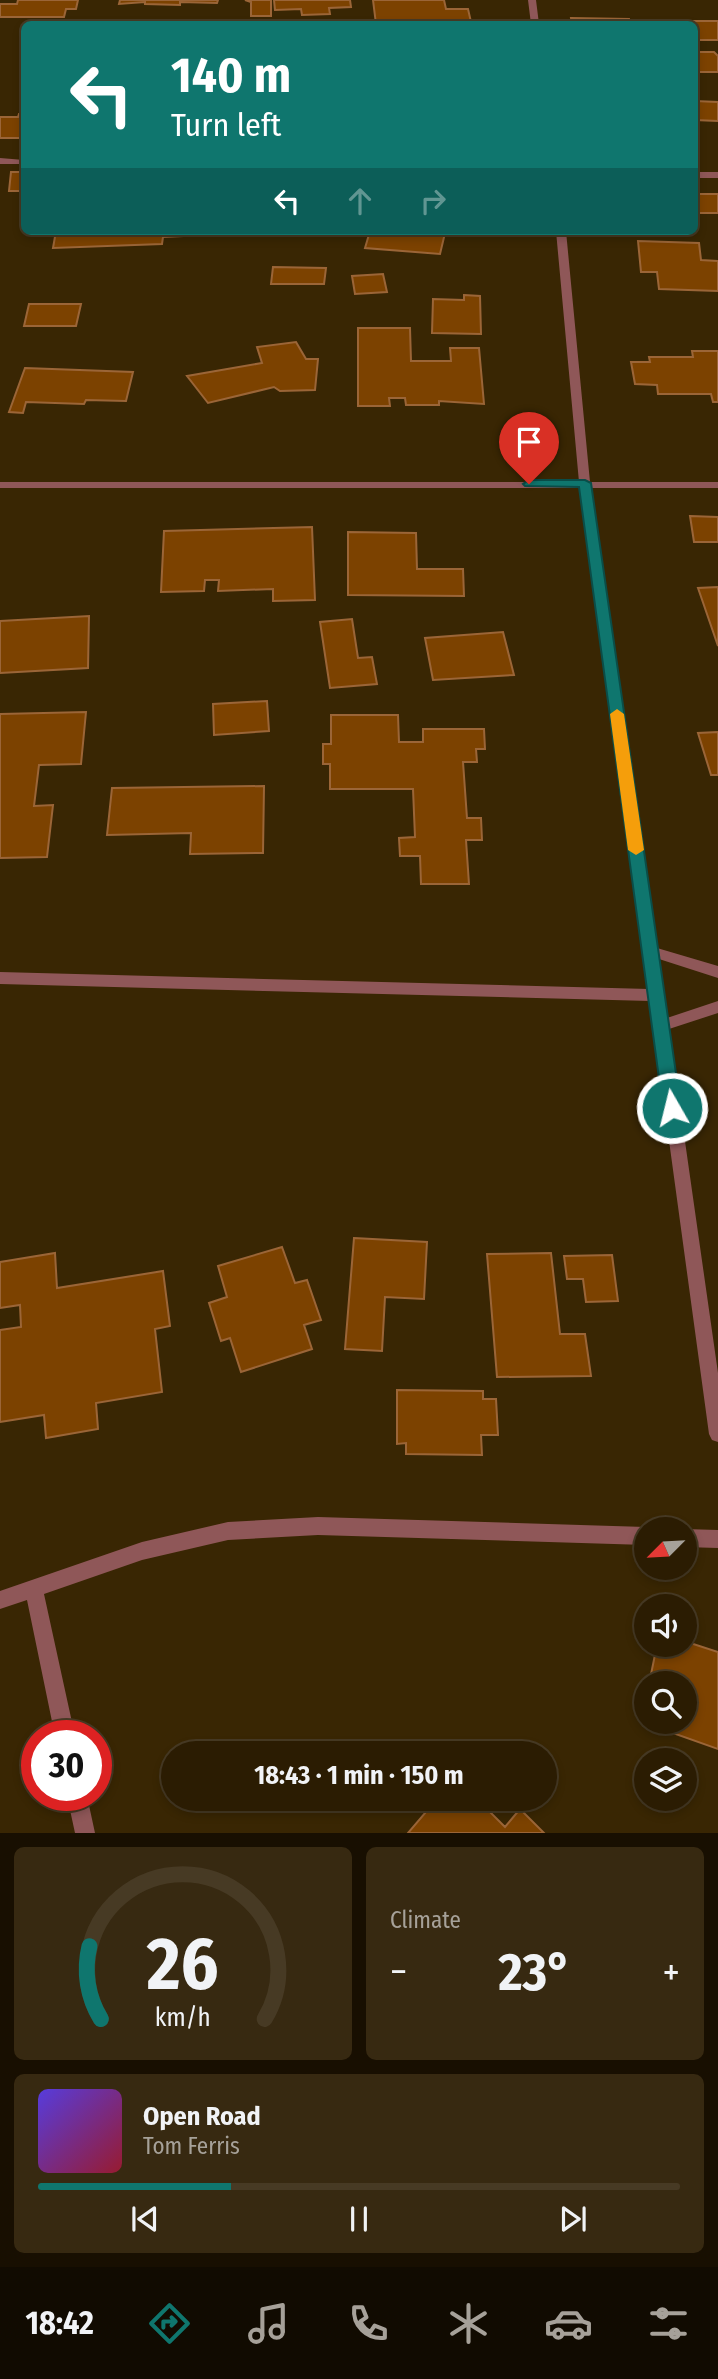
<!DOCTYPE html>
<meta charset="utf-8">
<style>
body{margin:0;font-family:"Fira Sans Condensed",sans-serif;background:#372911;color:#f1f3f6;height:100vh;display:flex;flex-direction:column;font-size:26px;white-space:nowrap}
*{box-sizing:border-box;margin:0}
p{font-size:23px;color:#a6a199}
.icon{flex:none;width:38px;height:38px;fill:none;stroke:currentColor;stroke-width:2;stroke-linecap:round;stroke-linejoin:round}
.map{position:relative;height:1833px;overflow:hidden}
.panel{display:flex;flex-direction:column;gap:14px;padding:14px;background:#180f01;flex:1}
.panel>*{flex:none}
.banner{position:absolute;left:21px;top:21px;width:677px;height:214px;border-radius:10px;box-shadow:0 4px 10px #0003,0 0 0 2px #473a24;background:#0f766e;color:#fff;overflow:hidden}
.needle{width:46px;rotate:246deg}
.tools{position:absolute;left:634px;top:1517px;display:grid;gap:14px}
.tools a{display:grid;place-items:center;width:63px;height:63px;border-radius:50%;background:#2b1c02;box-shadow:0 4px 10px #0003,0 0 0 2px #473a24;font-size:35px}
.speed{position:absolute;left:21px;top:1720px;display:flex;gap:14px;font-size:35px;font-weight:700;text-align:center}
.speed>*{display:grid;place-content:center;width:91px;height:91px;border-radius:50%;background:#2b1c02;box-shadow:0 4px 10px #0003,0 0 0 2px #473a24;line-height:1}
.speed .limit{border:10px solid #d22;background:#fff;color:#111}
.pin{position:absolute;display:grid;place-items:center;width:60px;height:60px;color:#fff;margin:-72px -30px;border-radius:50% 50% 50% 0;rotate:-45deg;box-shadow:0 0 7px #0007}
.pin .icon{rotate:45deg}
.me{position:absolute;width:77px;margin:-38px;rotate:352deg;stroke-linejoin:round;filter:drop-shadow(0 0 5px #0008)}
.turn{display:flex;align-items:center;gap:24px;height:147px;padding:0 35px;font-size:32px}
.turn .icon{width:91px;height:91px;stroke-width:2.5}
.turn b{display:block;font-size:49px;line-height:60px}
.lanes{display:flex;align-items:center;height:66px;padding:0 35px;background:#0003;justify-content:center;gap:35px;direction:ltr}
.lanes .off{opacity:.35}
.big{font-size:52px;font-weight:700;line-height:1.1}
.panel .tile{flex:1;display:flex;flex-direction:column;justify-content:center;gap:10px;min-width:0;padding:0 24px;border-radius:10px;background:#372911}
.panel .dial{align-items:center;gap:0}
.dial svg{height:182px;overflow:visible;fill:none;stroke:#473a24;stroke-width:7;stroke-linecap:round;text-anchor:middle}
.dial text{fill:#f1f3f6;stroke:none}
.song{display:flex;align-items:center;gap:21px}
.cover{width:84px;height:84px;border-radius:10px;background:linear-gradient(135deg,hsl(250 70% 55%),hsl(350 70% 35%))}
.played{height:7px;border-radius:4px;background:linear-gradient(90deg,#0f766e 30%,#473a24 30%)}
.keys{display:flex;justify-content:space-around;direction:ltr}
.heat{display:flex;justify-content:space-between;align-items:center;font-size:38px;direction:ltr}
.panel .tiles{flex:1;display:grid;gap:14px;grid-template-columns:1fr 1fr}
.tile:last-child{grid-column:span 2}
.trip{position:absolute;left:161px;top:1741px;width:396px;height:70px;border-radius:35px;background:#2b1c02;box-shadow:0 4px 10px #0003,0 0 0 2px #473a24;font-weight:700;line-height:70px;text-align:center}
.menu{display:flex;height:112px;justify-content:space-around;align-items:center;background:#110b01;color:#a6a199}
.menu .icon{width:49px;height:49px}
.menu .active{color:#0f766e}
.menu b{font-size:32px;color:#f1f3f6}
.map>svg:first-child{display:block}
.building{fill:#7c4200;stroke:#9b6537;stroke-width:2}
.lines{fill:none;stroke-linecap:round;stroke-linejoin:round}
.street{fill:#8f5758;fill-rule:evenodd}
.route{fill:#0f766e;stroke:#0a4d48;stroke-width:2}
.slow{fill:#f59e0b}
</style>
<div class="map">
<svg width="718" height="1833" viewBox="0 0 718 1833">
<rect width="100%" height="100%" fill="#392603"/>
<path class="building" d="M18 0H78L76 9H66L64 17H0V4H17Z
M120 0H218L217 3 180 2V5L145 4V2L119 4Z
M245 0H271V16H251V2Z
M274 0H350L351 7 329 8 330 14 302 15 301 9 275 10Z
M373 0H444L446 9H468L471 22 376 24Z
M571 18 629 19 630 24H572Z
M673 21H718V40H695V24H674Z
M695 52H714L718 56V72H695Z
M695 101 718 102V121L695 120Z
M19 114H24V138H0V117H18Z
M11 172H24V191H9Z
M695 194H718V213H697Z
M56 231H184L183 236 163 237 162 244 53 248Z
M370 231H459L458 234 445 233 440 254 365 248Z
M638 241 699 243 701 260 718 261V291L659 289 657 272H641Z
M273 267 326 268 324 284H271Z
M383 274 387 292 355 294 352 276Z
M464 295 480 296 481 334 432 333 433 299 464 300Z
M29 304H81L76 326H24Z
M358 328H410L411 361H451L450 348H479L484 404 439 401V405H406L405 398H389L390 406H358Z
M296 342 306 359H318L315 390 280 391 274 387 208 403 187 376 262 363 257 347Z
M692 351H718V402H713L711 394H658L657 385 635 384 631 362H650L649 357H693Z
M25 368 133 372 126 401 86 400 84 404 26 402 23 413 9 412Z
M690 516 718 517V542H694Z
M312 527 315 600 273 601V589L218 591 219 580H205L204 591 161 592 164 531Z
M348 532 416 533 417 569H463L464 596 348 595Z
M718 587V646L698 588Z
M89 616 88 668 0 673V621Z
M352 619 358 658 372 657 377 684 330 688 320 622Z
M503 632 514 675 433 680 425 638Z
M267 701 269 731 214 735 213 704Z
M86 712 81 764 39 765 34 806 53 805 47 857 0 858V714Z
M331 715H398L399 742H423V729H484L485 749H476L477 762H463L467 818H481L482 840H466L469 884H421L420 856H400L399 838 415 837 413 789H330V764H323V744H331Z
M718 732V775H711L698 733Z
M264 786 263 853 190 854 191 833 107 835 112 788Z
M354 1238 427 1242 424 1299 385 1297 382 1351 345 1349Z
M282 1247 295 1283 307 1280 321 1320 304 1325 312 1349 241 1372 230 1338 221 1341 209 1303 227 1297 218 1266Z
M55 1253 57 1288 163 1271 170 1326 155 1329 162 1392 96 1403 98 1429 46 1438 44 1415 0 1422V1330L21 1327 20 1305 0 1308V1262Z
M551 1253 560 1334H585L591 1376 497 1377 487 1254Z
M612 1255 618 1301 586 1302 583 1279H567L564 1256Z
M397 1390 483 1391V1399H496L498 1435H481L482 1455 406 1454V1443L397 1444Z
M684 1641 718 1652V1749L642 1722 646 1701V1722H684V1684H649L657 1645H684Z
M437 1799H477L505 1827 520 1809 544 1833H408Z"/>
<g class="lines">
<path class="street" d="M528 0H536L539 24H531Z
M0 158 24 160V164H0Z
M695 172H718V178H695Z
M556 231H566L590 482H718V488H591L657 948 718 966V978L659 959 667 1018 718 1001V1013L669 1029 718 1373V1442L712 1440 709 1434 650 1001 0 984V972L649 989 580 488H0V482H579Z
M318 1517 646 1527 652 1530H646V1545L318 1535 228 1540 142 1560 44 1594 75 1736H55L27 1600 0 1609V1591L142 1542 228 1522Z
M684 1529 718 1530V1548L684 1547Z
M67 1796H87L95 1833H75Z"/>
</g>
<path class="route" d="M529 480H585L591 483 681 1108 672 1115 663 1108 579 487 525 486 523 484Z"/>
<path class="slow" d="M617 709 624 714 644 850 636 855 628 850 610 714Z"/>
</svg>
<div class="tools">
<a><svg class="needle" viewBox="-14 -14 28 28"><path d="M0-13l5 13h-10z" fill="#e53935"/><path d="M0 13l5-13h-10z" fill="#a6a199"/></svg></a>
<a><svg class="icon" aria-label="sound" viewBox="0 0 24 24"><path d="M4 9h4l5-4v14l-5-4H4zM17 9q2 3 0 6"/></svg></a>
<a><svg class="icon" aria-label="search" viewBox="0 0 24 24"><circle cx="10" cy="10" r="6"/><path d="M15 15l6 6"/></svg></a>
<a><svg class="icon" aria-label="layers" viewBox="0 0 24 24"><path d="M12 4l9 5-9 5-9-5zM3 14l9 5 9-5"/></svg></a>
</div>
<div class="speed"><div class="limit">30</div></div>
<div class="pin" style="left:529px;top:484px;background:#d93025"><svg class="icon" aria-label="arrive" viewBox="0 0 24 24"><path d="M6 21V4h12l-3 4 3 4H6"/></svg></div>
<svg class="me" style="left:672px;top:1108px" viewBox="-20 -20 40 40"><circle r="17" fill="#0f766e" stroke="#fff" stroke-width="3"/><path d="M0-11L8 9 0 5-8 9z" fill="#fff"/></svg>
<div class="trip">18:43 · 1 min · 150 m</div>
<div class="banner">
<div class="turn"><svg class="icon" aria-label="left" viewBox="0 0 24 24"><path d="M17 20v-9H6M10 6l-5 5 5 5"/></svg><div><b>140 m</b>Turn left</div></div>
<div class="lanes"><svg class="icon" aria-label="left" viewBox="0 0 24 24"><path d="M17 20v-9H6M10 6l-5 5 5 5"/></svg><svg class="icon off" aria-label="ahead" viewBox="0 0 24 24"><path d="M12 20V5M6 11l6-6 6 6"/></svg><svg class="icon off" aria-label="right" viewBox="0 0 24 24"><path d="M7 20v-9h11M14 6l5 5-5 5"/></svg></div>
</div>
</div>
<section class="panel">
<div class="tiles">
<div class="tile dial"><svg viewBox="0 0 100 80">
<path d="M14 69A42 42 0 1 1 86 69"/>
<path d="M14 69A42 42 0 0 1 9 37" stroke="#0f766e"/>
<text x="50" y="56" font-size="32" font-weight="700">26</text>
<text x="50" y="72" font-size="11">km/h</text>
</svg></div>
<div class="tile"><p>Climate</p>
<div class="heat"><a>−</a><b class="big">23°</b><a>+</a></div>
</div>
<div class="tile">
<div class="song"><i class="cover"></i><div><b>Open Road</b><p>Tom Ferris</p></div></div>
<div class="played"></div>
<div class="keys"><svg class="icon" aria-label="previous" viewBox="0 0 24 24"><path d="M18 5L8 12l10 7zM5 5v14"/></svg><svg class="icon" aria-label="pause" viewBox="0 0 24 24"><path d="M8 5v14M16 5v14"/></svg><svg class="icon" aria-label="next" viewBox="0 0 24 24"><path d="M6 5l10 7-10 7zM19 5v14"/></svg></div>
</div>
</div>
</section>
<nav class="menu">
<b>18:42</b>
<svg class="icon active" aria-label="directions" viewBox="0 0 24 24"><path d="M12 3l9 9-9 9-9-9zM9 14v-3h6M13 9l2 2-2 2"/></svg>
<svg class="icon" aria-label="music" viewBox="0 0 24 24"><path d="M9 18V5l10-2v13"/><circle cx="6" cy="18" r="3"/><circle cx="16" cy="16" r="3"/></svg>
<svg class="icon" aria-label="phone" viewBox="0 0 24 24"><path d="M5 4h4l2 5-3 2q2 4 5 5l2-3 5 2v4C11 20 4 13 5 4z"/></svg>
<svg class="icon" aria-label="climate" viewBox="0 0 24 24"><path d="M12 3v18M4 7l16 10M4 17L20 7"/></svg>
<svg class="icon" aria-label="car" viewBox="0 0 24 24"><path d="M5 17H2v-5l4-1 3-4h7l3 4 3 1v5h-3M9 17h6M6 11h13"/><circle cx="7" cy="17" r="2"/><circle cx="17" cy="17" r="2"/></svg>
<svg class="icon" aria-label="filters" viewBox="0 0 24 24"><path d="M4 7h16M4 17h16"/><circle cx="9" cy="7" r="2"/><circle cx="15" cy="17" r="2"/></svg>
</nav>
